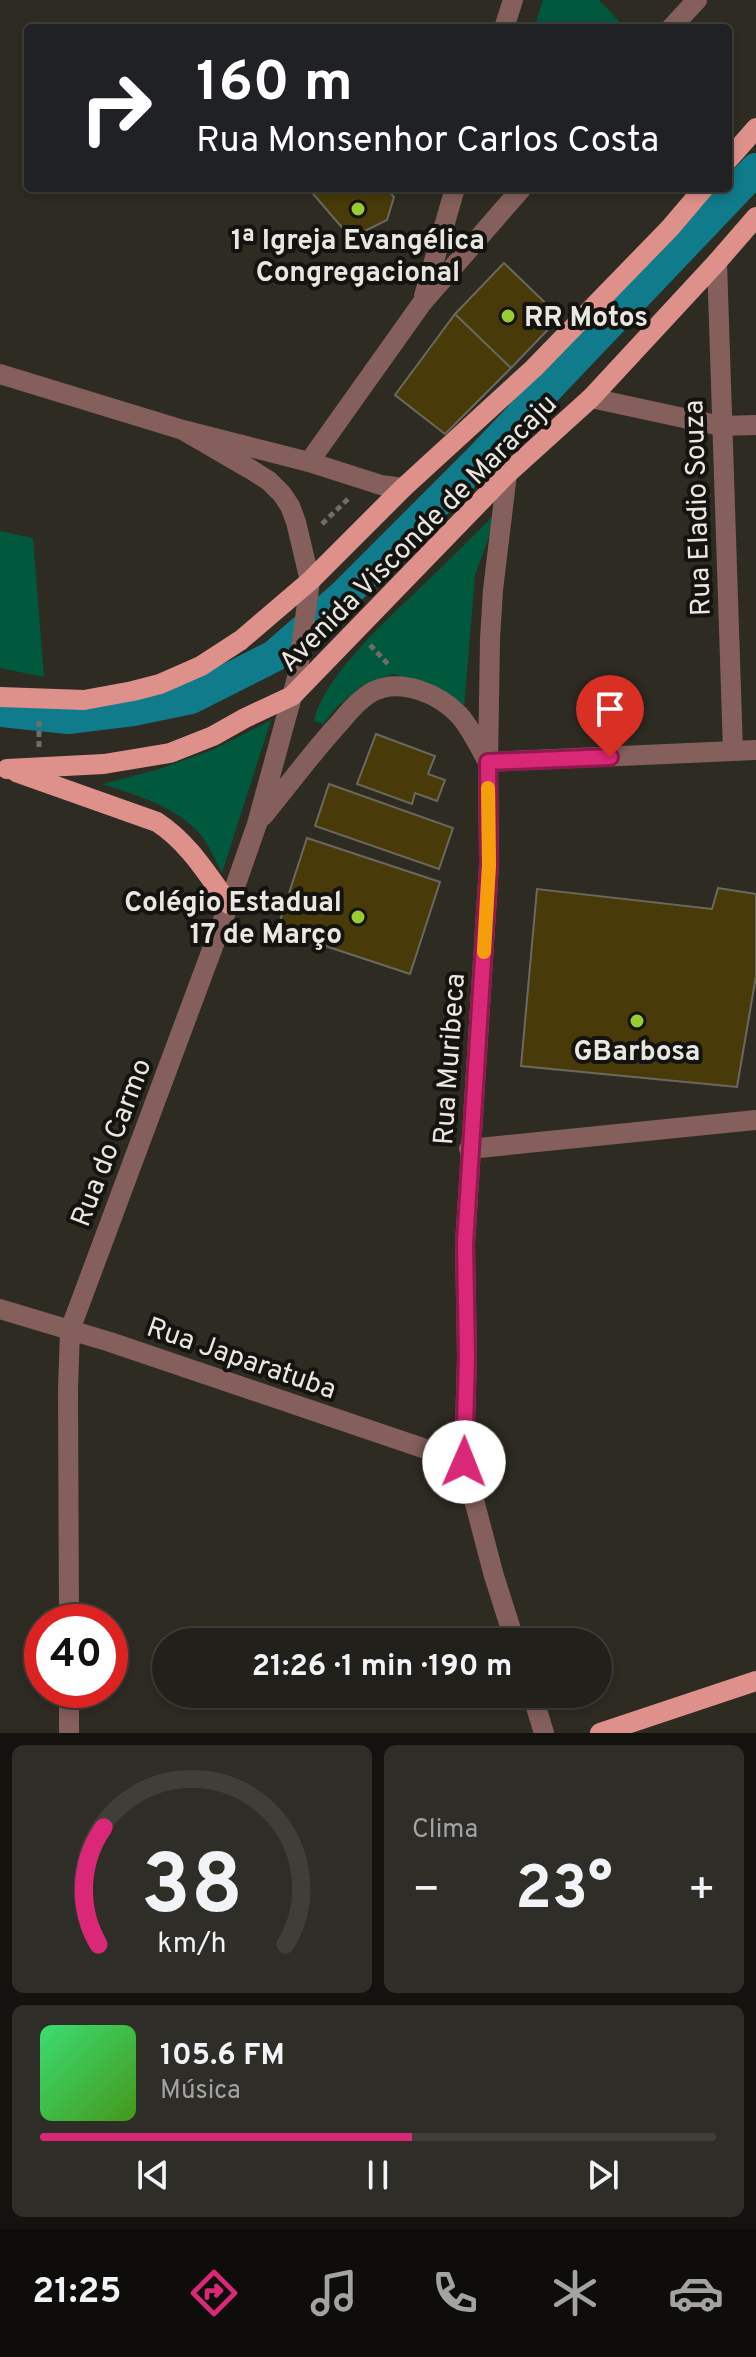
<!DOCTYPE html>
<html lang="pt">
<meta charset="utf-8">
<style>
body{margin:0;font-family:Overpass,sans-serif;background:#2e2d27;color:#f1f3f6;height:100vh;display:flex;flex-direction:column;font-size:30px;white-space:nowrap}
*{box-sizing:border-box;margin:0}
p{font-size:26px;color:#a2a3a2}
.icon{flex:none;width:44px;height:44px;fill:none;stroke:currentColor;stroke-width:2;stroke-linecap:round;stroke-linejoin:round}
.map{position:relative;height:1733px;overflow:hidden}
.sheet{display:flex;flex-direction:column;gap:12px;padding:12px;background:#13120e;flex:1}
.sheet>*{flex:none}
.top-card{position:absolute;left:24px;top:24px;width:708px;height:168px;border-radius:8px;box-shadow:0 4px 12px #0003,0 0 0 2px #3f3e39;background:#202124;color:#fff;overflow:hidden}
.speed{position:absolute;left:24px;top:1604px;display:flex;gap:16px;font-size:40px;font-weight:700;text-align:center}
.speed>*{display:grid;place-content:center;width:104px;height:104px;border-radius:50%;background:#22201a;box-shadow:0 4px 12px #0003,0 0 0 2px #3f3e39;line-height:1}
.speed .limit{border:12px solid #d22;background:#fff;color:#111}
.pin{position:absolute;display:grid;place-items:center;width:68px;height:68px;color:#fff;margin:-82px -34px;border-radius:50% 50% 50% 0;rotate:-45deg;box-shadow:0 0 8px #0007}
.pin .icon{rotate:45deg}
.me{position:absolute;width:88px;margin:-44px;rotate:1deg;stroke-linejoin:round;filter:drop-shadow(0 0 6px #0008)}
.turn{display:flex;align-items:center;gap:28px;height:168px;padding:0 40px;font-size:36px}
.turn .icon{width:104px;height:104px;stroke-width:2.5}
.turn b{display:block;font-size:56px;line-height:68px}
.big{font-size:60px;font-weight:700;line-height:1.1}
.sheet .tile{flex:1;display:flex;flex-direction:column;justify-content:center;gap:12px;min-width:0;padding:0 28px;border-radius:12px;background:#2e2d27}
.sheet .dial{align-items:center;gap:0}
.dial svg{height:208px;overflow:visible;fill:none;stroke:#3f3e39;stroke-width:7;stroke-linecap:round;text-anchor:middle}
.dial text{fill:#f1f3f6;stroke:none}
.song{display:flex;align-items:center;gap:24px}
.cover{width:96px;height:96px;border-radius:12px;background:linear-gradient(135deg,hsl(140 70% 55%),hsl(100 70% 35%))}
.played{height:8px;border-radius:4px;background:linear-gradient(90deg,#db2777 55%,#3f3e39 55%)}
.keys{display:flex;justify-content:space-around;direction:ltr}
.heat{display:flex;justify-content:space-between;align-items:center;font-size:44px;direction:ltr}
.sheet .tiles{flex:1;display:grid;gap:12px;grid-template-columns:1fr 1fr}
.tile:last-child{grid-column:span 2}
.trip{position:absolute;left:152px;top:1628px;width:460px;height:80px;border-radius:40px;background:#22201a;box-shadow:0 4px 12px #0003,0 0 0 2px #3f3e39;font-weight:700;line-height:80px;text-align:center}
.tab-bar{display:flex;height:128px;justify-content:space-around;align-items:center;background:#0e0d0a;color:#a2a3a2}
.tab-bar .icon{width:56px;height:56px}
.tab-bar .selected{color:#db2777}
.tab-bar b{font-size:36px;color:#f1f3f6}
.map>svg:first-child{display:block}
.green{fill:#00583d}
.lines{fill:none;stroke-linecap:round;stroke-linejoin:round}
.canal{stroke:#107b8a;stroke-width:32}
.building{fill:#483b09;stroke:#6b685f;stroke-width:2}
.path{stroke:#6f6d65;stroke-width:5;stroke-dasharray:6 4;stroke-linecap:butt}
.minor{stroke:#845f5b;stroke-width:20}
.major{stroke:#de918b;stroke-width:20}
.route-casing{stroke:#8e194d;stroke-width:20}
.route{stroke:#db2777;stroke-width:14}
.slow{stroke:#f59e0b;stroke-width:14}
.poi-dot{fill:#9bcb33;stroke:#141310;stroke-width:3}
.labels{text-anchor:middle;stroke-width:8;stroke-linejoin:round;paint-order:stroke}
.poi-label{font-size:28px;font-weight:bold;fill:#e9e7e1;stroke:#141310}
.street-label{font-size:28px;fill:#e9e7e1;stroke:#141310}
</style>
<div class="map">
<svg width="756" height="1733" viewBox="0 0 756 1733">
<rect width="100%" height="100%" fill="#2d2b22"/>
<path class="green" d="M543 0H599L619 21 608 28H534Z
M499 510 475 575 464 708 441 689 393 674 361 686 336 708 323 724 314 721C324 676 387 620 420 588 447 562 473 536 499 510Z
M0 531 33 538 44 677 0 668Z
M271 720 222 873C215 860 209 844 199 833 175 806 136 795 102 784L156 770 212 750Z"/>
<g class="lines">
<path class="canal" d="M0 711 68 718 133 710 191 698 274 656 343 596 479 460 756 169"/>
</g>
<path class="building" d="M308 188H386L394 197 387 220 351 238Z
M504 263 560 317 511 368 455 314Z
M455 314 511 368 445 434 395 395Z
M376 734 435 756 428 774 445 780 437 801 415 793 412 804 357 784Z
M329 784 453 828 439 869 315 826Z
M307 838 440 882 410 974 277 930Z
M718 888 756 894V976L737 1087 521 1066 537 889 712 909Z"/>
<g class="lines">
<path class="path" d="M322 524 349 498
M370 645 388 664
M39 721V747"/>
<path class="minor" d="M504 28 513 0
M671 28 697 0
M717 262 733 751
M424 296 455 188
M0 374 183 430 309 462 381 485 403 488
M591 398 721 426 756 425
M309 462 422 303 522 188
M507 474 493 590 490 639 488 762 489 865 465 1244 467 1357 464 1462 494 1576 515 1642
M488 762 756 750
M263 816C287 787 309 757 334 729 346 716 358 699 374 691 402 678 439 694 459 715 471 728 479 747 488 762
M469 1149 756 1120
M0 1309 110 1342 464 1462
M69 1622 68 1390 70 1330 229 904 257 824 297 678 310 581 296 522 290 506 282 494 269 481 250 469 183 430
M69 1690V1733
M532 1694 544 1733"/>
<path class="major" d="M728 160 756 128
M0 697 84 700 133 691 160 684 201 666 241 640 310 581 403 488 534 368 670 228 704 188
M7 769 104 764 170 753 213 736 245 718 292 696 507 474 591 398 717 262 756 217
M16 772 157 822C189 843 207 874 229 904
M600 1733 756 1681"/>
</g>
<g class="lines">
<defs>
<path id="route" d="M464 1462 467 1357 465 1244 489 865 488 762 610 757"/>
</defs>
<use href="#route" class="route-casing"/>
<use href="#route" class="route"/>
<path class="slow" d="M484 952 489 865 488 788"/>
</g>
<g class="poi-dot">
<circle cx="358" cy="209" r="8"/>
<circle cx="508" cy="316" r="8"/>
<circle cx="358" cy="917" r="8"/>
<circle cx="637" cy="1021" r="8"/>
</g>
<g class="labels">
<g class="poi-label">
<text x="358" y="249">1ª Igreja Evangélica<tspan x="358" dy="32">Congregacional</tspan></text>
<text x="524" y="326" text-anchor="start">RR Motos</text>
<text x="342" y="911" text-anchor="end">Colégio Estadual<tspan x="342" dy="32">17 de Março</tspan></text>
<text x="637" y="1060">GBarbosa</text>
</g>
<g class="street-label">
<text transform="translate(696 508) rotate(-92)" y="10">Rua Eladio Souza</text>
<text transform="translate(417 532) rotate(-45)" y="10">Avenida Visconde de Maracaju</text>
<text transform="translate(448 1059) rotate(-86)" y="10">Rua Muribeca</text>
<text transform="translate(110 1142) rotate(-69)" y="10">Rua do Carmo</text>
<text transform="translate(242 1357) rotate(19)" y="10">Rua Japaratuba</text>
</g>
</g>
</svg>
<div class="speed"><div class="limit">40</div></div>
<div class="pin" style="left:610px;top:757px;background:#d93025"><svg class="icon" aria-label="arrive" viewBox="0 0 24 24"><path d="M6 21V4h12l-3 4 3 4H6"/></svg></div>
<svg class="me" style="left:464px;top:1462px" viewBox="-20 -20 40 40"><circle r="19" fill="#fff"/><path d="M0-13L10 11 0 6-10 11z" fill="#db2777"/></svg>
<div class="trip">21:26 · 1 min · 190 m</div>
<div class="top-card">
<div class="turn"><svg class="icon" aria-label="right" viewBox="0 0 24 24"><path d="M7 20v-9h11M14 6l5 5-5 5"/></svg><div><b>160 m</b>Rua Monsenhor Carlos Costa</div></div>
</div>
</div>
<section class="sheet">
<div class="tiles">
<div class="tile dial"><svg viewBox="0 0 100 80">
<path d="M14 69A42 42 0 1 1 86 69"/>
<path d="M14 69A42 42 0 0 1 16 24" stroke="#db2777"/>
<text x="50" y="56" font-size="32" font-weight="700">38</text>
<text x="50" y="72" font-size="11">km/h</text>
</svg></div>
<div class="tile"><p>Clima</p>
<div class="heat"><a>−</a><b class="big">23°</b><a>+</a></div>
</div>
<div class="tile">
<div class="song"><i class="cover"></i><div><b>105.6 FM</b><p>Música</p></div></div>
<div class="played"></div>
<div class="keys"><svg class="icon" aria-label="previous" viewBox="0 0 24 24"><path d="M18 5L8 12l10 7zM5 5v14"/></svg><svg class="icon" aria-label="pause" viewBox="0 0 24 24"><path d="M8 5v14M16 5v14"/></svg><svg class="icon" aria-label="next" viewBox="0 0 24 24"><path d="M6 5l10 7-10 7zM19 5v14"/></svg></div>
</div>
</div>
</section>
<nav class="tab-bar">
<b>21:25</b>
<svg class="icon selected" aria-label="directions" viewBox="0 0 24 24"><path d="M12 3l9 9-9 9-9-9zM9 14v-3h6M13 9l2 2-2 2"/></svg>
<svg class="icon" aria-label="music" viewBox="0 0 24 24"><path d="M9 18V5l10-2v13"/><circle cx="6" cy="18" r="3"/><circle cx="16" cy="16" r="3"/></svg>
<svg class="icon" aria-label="phone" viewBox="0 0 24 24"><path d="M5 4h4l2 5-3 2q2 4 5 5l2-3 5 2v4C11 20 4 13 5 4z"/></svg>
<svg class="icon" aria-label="climate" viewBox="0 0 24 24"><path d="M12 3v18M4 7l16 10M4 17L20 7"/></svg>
<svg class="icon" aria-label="car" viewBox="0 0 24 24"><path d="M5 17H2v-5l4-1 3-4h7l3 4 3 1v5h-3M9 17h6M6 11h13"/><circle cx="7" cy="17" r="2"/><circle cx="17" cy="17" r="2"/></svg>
</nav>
